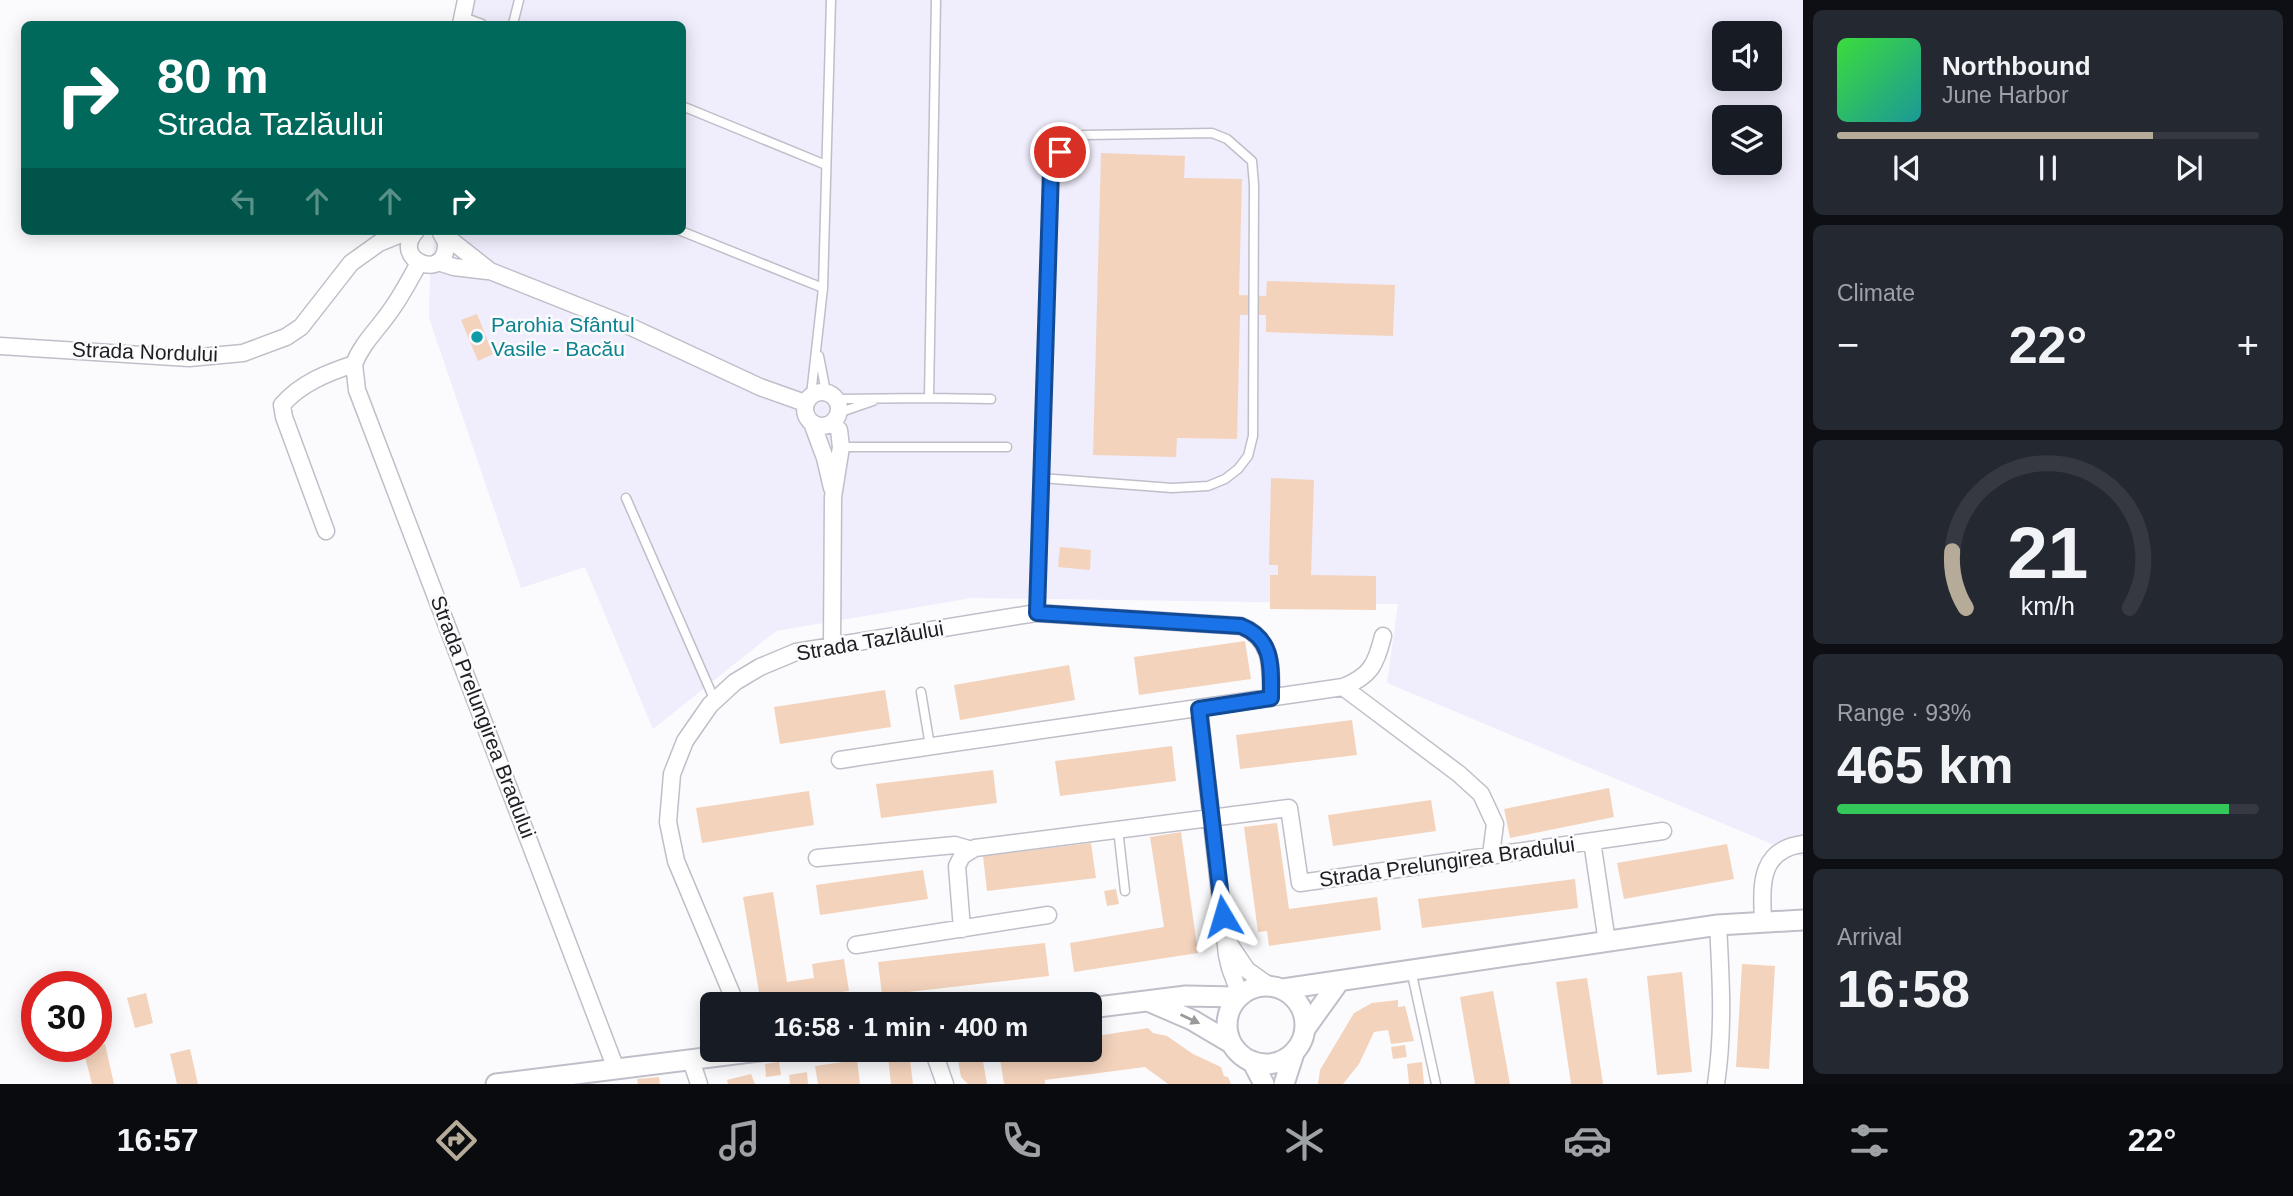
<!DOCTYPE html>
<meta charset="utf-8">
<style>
body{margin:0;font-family:Arial,sans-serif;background:#242831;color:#f1f3f6;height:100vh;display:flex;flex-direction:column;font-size:26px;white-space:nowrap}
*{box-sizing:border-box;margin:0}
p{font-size:23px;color:#9ea1a6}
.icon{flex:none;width:38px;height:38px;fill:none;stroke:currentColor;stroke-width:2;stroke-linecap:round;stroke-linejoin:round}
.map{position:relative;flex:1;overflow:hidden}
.drawer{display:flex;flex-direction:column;gap:10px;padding:10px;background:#0d0f14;width:490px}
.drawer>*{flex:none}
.guide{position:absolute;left:21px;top:21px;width:665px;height:214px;border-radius:10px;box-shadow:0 4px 18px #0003;background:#00695c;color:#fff;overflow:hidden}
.tools{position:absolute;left:1712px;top:21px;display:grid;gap:14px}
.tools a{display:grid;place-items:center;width:70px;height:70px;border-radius:10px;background:#171b24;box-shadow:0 4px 18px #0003;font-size:35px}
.speed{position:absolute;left:21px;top:971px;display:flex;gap:14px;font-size:35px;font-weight:700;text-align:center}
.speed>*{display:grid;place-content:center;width:91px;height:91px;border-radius:50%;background:#171b24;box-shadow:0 4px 18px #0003;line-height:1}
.speed .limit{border:10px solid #d22;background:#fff;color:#111}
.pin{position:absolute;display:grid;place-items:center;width:60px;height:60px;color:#fff;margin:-30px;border:4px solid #fff;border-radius:50%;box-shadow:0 2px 7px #0007}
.me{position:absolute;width:77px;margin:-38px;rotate:353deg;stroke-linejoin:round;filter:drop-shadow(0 0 5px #0008)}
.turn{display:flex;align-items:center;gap:24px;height:147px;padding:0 21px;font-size:32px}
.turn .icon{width:91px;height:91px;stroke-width:2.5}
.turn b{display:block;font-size:49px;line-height:60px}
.lanes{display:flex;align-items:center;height:66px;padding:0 21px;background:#0003;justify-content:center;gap:35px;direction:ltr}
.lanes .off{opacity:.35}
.big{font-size:52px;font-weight:600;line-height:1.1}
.drawer .widget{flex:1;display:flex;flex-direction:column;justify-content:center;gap:10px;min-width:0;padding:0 24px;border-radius:10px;background:#242831}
.drawer .dial{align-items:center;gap:0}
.dial svg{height:182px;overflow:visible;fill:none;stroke:#363941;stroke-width:7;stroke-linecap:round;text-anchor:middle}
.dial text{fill:#f1f3f6;stroke:none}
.song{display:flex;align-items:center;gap:21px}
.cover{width:84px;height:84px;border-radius:10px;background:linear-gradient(135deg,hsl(120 70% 55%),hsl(180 70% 35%))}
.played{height:7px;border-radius:4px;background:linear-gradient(90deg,#b5ab98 75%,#363941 75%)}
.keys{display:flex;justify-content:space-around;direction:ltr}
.heat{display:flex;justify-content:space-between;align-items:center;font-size:38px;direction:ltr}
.charge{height:10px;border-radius:5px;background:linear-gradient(90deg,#34c759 93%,#363941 0)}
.trip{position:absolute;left:700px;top:992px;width:402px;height:70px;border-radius:10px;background:#171b24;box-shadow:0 4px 18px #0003;font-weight:600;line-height:70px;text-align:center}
.tabs{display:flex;height:112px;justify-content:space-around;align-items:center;background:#090b0e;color:#9ea1a6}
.tabs .icon{width:49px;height:49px}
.tabs .selected{color:#b5ab98}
.tabs b{font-size:32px;color:#f1f3f6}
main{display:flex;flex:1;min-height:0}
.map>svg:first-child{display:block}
.built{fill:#f0edfc;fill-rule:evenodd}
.building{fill:#f3d3bc}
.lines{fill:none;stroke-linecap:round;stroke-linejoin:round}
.service-casing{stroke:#c0bec9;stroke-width:11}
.minor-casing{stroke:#c0bec9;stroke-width:19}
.tertiary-casing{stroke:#c0bec9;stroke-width:23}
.service{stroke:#fff;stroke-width:8}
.minor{stroke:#fff;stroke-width:16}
.tertiary{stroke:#fff;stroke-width:19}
.oneway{fill:#9a999b}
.route-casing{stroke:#114b97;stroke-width:18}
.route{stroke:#1a73e8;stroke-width:12}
.culture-dot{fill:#0f9aa8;stroke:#fbfbfd;stroke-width:2.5}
.labels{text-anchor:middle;stroke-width:5;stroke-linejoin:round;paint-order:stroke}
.culture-label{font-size:21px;fill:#0d838f;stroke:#fbfbfd;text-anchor:start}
.street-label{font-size:21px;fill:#1e1d21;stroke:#fbfbfd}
</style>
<main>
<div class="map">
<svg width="1803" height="1084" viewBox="0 0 1803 1084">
<rect width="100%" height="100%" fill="#fbfbfd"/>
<path class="built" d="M475 0H1803V857L1387 683 1398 604 972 598 776 631 653 729 585 567 521 588 429 318 430 269 436 231H682V24H471ZM1724 33H1769V79H1724ZM1724 117H1769V163H1724Z"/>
<path class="building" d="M1101 153 1185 156 1184 178 1242 179 1239 295 1266 296 1267 281 1395 285 1393 336 1266 332V315H1240L1237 439 1177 438 1176 457 1093 455Z
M477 314 493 354 478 361 461 320Z
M1271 478 1314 480 1311 575 1376 576V610L1270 609V575H1278V565H1269Z
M1060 547 1091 550 1090 570 1058 567Z
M1245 641 1251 679 1139 695 1134 657Z
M1069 665 1075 700 960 720 954 685Z
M885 690 891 727 780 744 774 707Z
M1352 720 1357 755 1240 769 1236 735Z
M1172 746 1176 781 1060 796 1055 761Z
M993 770 997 803 881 818 876 784Z
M1609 788 1614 817 1510 838 1504 809Z
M809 791 814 825 702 843 696 808Z
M1431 800 1436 831 1333 846 1328 815Z
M1277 823 1289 909 1377 897 1381 930 1269 946 1267 931 1258 932 1244 827Z
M1181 832 1198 953 1074 972 1070 943 1164 927 1150 837Z
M1091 843 1096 878 987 891 983 856Z
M1727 844 1734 879 1624 899 1617 863Z
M923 870 928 899 820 915 816 885Z
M1575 879 1578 908 1422 928 1418 899Z
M1116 889 1119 904 1107 906 1104 891Z
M773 892 787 982 814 978 812 964 844 959 849 991 833 993 834 1004H761L743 897Z
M1045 943 1049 976 882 995 878 962Z
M1742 964 1775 966 1769 1069 1736 1067Z
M1682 972 1692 1072 1657 1075 1647 976Z
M1587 978 1603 1084H1571L1556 982Z
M1493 991 1510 1084H1475L1460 997Z
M146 993 153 1023 135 1028 127 998Z
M1398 1000V1007L1405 1006 1414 1041 1391 1044 1388 1030 1374 1032 1359 1064 1343 1084H1318L1320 1070 1354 1013 1372 1003Z
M1148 1028 1153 1033 1167 1036 1193 1054 1221 1067 1224 1076 1228 1077 1231 1084H1168L1145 1067 1045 1080V1084H1004L1000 1059 1009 1058 1008 1050H1090V1037Z
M105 1044 114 1084H92L83 1049Z
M1405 1045 1407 1057 1393 1059 1391 1047Z
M190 1049 198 1084H177L170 1054Z
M956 1050H981L987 1084H968L961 1077Z
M904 1054 905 1060H910L913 1084H891L888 1056Z
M857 1060 860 1084H818L815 1066Z
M779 1062 781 1075 766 1077 765 1064Z
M1422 1062 1424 1084H1409L1407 1064Z
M807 1072 808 1084H790L789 1075Z
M751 1074 755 1084H728L727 1080Z
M659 1077 660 1084H638L637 1079Z"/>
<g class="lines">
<defs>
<path id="service" d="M463 17 482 24
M513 24 519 0
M682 106 826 165
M681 231 823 288
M819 356 826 392
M811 395 823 288 831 0
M929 398 991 399
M836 399 929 398 936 0
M838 413 873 401
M841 447H1007
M626 498 715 701
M1036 613 1051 170C1059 153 1066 143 1084 135L1212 133 1227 139 1252 161 1254 185 1253 436 1248 456 1238 469 1225 479 1208 486 1172 488 1041 478
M921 692 930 746
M1118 829 1125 891
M1411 970 1436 1084"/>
<path id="minor" d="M461 24 466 0
M416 231C389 260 448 284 446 242L441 233
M443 234 490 271 631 327 760 387 805 403
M438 262 454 267 487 271
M0 346 189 358 243 353 286 337 301 327 351 263 379 243 401 234 414 233
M354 364 357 390 616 1069
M354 364C362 343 379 328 391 310 402 295 410 279 419 263
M805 409a17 17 0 1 1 34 0a17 17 0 1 1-34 0Z
M812 423 825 458 832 488
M326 531 284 417 282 405C301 383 327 373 354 364
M832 645 833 497 841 447 839 430 833 422
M1343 687 1459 774 1481 794 1495 824 1491 855
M1199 709 1227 955 1230 968 1240 995
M840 760C1007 734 1175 712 1343 687 1371 676 1376 664 1383 636
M1592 841 1607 942
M817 858 955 845 972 850
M1763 923C1762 888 1757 850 1803 844
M962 929 957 866 962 856 975 848 1289 808 1300 883 1663 831
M1228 942 1247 970 1268 985
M856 945 1048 915
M736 1004 676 861 668 822 672 774 685 741 710 705 735 682 760 667 796 652 1036 613 1241 626C1273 639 1271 667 1271 698
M933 1050 945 1084
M691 1060 699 1084
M1716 1084C1724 1031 1721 979 1718 925"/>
<path id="tertiary" d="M1227 1025a39 39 0 1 1 78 0a39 39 0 1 1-78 0Z
M1283 989 1718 925 1803 920
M1148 1001 1192 1020 1231 1043
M1090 1008 1186 996 1237 997
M1305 1029 1338 983
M1252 1061 1264 1084
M496 1084 768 1050
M1284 1084 1294 1053"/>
</defs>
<use href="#service" class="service-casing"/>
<use href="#minor" class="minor-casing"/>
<use href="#tertiary" class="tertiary-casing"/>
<use href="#service" class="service"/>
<use href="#minor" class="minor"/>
<use href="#tertiary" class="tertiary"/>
</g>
<defs><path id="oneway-solid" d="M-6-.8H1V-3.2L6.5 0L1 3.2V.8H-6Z" transform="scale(1.75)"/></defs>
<use class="oneway" href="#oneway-solid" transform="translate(1190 1019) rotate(25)"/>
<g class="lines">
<defs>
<path id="route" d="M1060 152 1051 170 1037 613 1241 626C1274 639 1271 667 1271 698L1199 709 1223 916"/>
</defs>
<use href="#route" class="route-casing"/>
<use href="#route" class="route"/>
</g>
<circle class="culture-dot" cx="477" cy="337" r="7"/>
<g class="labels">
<g class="culture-label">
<text x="491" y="332">Parohia Sfântul<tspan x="491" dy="24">Vasile - Bacău</tspan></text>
</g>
<g class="street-label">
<text transform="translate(145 352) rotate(2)" y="7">Strada Nordului</text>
<text transform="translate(870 641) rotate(-10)" y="7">Strada Tazlăului</text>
<text transform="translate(483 717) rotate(69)" y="7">Strada Prelungirea Bradului</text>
<text transform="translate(1447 862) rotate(-8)" y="7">Strada Prelungirea Bradului</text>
</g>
</g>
</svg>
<div class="tools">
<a><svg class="icon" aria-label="sound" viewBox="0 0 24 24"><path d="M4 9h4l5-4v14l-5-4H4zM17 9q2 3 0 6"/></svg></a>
<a><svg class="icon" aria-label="layers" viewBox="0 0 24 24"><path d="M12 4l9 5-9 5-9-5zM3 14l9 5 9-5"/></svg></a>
</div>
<div class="speed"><div class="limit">30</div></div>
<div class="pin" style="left:1060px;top:152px;background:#d93025"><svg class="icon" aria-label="arrive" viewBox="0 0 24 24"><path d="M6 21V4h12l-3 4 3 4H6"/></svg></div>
<svg class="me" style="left:1223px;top:916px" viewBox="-20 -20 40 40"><path d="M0-17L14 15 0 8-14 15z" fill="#1a73e8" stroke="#fff" stroke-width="4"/></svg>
<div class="trip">16:58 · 1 min · 400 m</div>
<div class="guide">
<div class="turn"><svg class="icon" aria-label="right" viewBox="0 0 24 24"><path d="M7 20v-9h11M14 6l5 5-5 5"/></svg><div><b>80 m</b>Strada Tazlăului</div></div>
<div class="lanes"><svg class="icon off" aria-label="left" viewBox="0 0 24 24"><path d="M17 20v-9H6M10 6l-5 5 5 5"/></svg><svg class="icon off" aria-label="ahead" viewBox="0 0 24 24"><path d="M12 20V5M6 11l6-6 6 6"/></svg><svg class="icon off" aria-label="ahead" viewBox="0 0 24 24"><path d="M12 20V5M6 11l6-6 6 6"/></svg><svg class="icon" aria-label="right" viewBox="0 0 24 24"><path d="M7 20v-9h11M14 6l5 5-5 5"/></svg></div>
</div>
</div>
<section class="drawer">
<div class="widget">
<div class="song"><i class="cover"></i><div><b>Northbound</b><p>June Harbor</p></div></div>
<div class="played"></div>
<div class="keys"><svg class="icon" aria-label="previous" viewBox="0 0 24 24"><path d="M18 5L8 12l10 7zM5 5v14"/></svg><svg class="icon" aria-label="pause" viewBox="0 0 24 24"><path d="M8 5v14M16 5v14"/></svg><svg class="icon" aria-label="next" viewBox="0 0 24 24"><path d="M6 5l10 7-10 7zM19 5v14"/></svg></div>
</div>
<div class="widget"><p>Climate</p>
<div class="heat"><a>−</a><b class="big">22°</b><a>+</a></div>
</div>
<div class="widget dial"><svg viewBox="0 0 100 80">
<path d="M14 69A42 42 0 1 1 86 69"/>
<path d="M14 69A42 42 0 0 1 8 44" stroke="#b5ab98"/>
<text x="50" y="56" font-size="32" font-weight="700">21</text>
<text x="50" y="72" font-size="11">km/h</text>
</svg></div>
<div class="widget"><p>Range · 93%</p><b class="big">465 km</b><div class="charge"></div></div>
<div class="widget"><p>Arrival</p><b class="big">16:58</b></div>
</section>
</main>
<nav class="tabs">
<b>16:57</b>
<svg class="icon selected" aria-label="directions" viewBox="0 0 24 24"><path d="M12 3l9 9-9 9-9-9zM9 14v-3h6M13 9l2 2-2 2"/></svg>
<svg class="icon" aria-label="music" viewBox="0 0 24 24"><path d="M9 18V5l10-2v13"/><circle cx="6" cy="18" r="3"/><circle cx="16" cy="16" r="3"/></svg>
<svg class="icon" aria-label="phone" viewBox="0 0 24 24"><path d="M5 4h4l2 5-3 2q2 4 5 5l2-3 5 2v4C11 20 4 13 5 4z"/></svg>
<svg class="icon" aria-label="climate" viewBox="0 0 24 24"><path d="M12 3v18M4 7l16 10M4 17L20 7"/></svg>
<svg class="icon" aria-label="car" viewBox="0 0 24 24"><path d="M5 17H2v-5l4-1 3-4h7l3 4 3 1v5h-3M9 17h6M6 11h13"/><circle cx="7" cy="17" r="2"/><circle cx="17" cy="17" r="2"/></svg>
<svg class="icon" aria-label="filters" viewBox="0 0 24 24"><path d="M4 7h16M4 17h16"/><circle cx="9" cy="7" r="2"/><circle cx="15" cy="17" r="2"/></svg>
<b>22°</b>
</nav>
